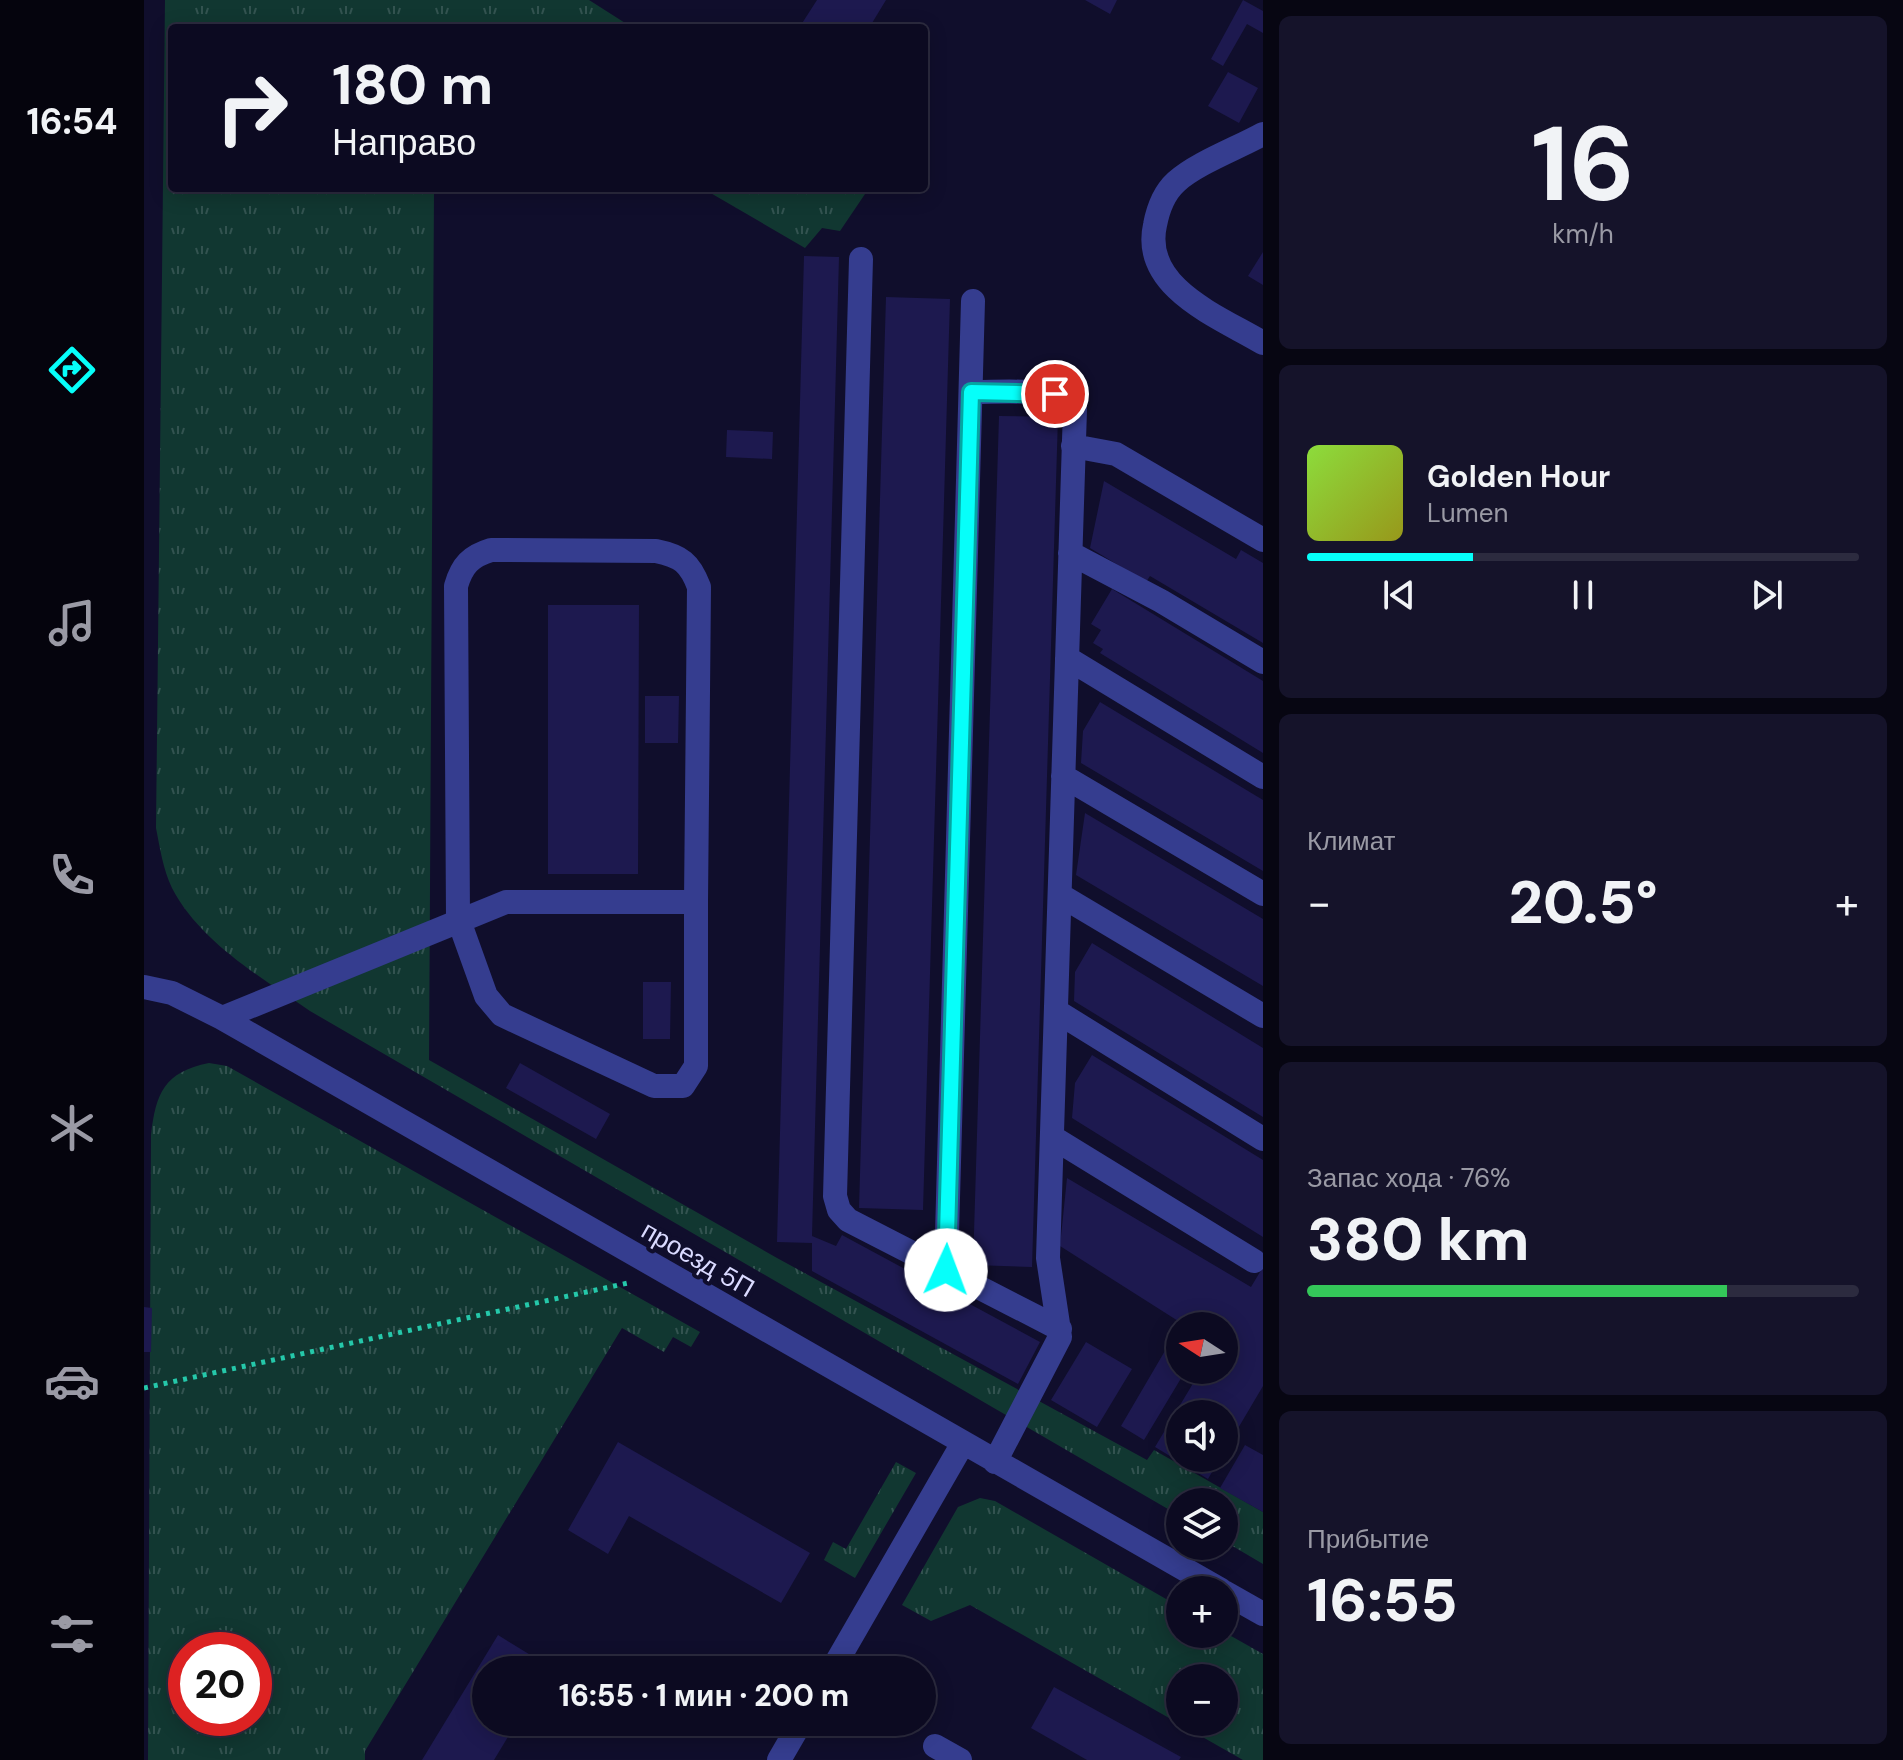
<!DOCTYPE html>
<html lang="ru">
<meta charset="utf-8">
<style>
body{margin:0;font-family:"DM Sans",sans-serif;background:#15132a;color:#f1f3f6;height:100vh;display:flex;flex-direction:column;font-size:30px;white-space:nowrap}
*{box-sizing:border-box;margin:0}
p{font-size:26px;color:#9a9aa5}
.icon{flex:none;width:44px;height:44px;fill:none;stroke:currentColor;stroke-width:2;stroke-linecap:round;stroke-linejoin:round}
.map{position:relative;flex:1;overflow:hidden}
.sheet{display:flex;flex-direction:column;gap:16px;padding:16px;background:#070612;width:640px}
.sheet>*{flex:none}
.top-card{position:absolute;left:24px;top:24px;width:760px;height:168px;border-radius:8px;box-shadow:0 4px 20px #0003,0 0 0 2px #2c2b3f;background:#0c0a21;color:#f1f3f6;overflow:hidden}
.needle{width:52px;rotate:282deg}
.buttons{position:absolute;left:1022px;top:1312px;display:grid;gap:16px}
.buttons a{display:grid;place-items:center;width:72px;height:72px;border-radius:50%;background:#0c0a21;box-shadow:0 4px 20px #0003,0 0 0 2px #2c2b3f;font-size:40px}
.speed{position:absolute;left:24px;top:1632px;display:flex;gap:16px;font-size:40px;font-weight:700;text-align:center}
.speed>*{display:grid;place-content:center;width:104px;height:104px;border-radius:50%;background:#0c0a21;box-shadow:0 4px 20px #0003,0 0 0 2px #2c2b3f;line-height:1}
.speed .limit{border:12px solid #d22;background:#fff;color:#111}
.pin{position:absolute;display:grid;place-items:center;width:68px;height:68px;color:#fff;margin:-34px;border:4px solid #fff;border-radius:50%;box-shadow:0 2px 8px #0007}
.me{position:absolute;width:88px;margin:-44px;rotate:2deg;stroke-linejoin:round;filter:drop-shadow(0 0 6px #0008)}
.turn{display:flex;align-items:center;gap:28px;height:168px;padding:0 32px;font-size:36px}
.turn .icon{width:104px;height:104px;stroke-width:2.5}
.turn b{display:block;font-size:56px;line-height:68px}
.big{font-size:60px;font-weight:800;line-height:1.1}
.sheet .card{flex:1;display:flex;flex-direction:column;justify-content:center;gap:12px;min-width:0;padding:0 28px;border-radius:12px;background:#15132a}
.sheet .dial{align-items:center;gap:0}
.dial b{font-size:104px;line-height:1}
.song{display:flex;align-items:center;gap:24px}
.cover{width:96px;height:96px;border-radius:12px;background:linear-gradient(135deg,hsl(90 70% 55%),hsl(60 70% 35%))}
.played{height:8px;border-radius:4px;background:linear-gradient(90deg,#06fffa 30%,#2c2b3f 30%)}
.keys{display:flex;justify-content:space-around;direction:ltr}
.heat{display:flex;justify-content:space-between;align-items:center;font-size:44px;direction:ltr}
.charge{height:12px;border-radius:6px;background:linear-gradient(90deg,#34c759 76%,#2c2b3f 0)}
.trip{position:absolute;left:328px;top:1656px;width:464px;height:80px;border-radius:40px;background:#0c0a21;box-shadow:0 4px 20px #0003,0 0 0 2px #2c2b3f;font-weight:800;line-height:80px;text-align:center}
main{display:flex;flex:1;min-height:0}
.tab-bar{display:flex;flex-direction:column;width:144px;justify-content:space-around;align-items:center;background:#05040d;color:#9a9aa5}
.tab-bar .icon{width:56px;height:56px}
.tab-bar .active{color:#06fffa}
.tab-bar b{font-size:36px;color:#f1f3f6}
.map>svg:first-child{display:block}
.grass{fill:url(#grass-tufts);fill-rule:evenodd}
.building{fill:#1d194f}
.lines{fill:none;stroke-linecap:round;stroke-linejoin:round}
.path{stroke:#25c8aa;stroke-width:5;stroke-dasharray:4 6;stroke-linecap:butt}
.minor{stroke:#353d8f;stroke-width:24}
.route-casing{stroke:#04a6a2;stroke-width:20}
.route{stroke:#06fffa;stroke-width:14}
.labels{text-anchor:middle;stroke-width:8;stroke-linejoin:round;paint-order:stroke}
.street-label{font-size:26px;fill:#dadaff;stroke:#100e2c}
</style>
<main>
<nav class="tab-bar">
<b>16:54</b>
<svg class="icon active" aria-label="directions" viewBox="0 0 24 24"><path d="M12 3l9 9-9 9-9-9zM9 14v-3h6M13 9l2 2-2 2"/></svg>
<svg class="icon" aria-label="music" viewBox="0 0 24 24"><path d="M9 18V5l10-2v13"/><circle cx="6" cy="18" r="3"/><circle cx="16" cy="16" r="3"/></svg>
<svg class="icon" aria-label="phone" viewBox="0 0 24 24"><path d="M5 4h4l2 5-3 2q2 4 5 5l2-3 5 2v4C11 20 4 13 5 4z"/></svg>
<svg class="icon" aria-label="climate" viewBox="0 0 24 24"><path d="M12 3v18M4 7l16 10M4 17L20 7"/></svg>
<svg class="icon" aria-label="car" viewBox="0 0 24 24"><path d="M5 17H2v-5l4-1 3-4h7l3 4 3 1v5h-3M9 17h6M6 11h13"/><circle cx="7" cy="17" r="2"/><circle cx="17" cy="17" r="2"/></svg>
<svg class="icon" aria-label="filters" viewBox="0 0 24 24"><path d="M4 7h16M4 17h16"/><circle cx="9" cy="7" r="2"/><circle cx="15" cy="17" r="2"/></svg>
</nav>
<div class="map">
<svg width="1119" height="1760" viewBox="0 0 1119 1760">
<defs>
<pattern id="grass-tufts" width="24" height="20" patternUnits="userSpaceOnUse" patternTransform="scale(2)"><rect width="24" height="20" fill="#113731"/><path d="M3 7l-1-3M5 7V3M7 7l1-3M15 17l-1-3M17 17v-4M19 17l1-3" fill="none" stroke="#335350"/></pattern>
</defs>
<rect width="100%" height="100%" fill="#100e2c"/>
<path class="grass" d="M21 0H445L489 28H28V188H290L285 1060 633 1258 1003 1460 1010 1450 1119 1512V1564L1080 1541V1502H1036V1516L166 1011C118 978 56 942 28 888 19 869 16 848 12 828Z
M558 188H711L721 194 696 231 678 228 661 248Z
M65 1063 83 1066 556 1332 547 1347 529 1337 520 1352 478 1328 221 1751V1760H4L7 1135C12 1093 20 1072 65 1063ZM42 1650H110V1718H42Z
M752 1462 772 1473 711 1578 680 1560 689 1542 702 1549Z
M836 1498 851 1501 1036 1607V1634L1080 1632 1119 1654V1760H1099L826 1605 787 1621 758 1605 814 1507ZM1036 1678H1080V1722H1036Z"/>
<path class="building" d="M673 0H742L725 28H655Z
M941 0H973L966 14Z
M1099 0 1119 11V33L1103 24 1079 66 1067 59Z
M1084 72 1114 88 1095 123 1064 106Z
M1119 252V285L1104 276Z
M660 256 695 257 668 1236 692 1246 698 1235 896 1342 874 1384 668 1271V1243L633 1242Z
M742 297 806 299 779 1210 715 1208Z
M855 416 914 417 888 1267 829 1265Z
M583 430 629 432 628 459 582 457Z
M960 481 1092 559 1097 550 1119 563V643L1006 576 1002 582 946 548Z
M968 589 1119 681V753L956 653 959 649 949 643 957 630 947 624Z
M404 605H495L494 874H404Z
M501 696H535L534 743H501Z
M956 702 1119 800V871L937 763 939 731Z
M941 813 1119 919V986L932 875Z
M948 943 1119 1048V1117L930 1001 931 972Z
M499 982H527L526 1039H499Z
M948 1055 1119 1160V1237L928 1118 931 1083Z
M376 1063 466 1114 452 1139 362 1088Z
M923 1178 1107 1287 1119 1267V1386L1080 1452V1414H1036V1458H1076L1064 1479 1011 1447 1057 1370H1080V1326H1042L916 1246Z
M0 1307 8 1308 7 1352H0Z
M942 1342 988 1369 953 1427 907 1400Z
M1025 1344 1036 1351V1370H1042L1000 1440 977 1426Z
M474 1442 666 1553 637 1603 485 1516 464 1554 424 1530Z
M1101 1445 1119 1455V1512L1076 1488Z
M354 1635 406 1667 405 1670H342V1722H373L350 1760H278Z
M910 1687 1037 1757 1035 1760H943L887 1728Z"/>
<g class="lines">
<path class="path" d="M0 1388 484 1283"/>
<path class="minor" d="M1119 134C1094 148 1053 163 1032 182 1020 193 1014 209 1011 225 997 288 1076 317 1119 343
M717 259 691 1196 695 1210 704 1220 916 1329
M827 392C853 393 917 385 931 409L904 1258 916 1337 851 1462
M929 446 972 454 1119 540
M926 553 1017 601 1119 662
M923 658 1119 777
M919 776 1119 894
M916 895 1119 1016
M0 987 28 993 78 1018 1077 1590
M912 1011 1119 1139
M78 1018 362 902H552L555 587C546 563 537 556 512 551L347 550C327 556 318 565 312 586L314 918 342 996 358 1015 510 1086H539L552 1066V902
M908 1137 1110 1261
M802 1270 829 301
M1080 1592 1119 1614
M688 1670 819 1443
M791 1746 816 1760
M635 1760 657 1722"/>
</g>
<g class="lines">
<defs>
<path id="route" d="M802 1270 827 392 911 394"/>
</defs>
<use href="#route" class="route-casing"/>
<use href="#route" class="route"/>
</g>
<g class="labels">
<g class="street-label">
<text transform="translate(554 1259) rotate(30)" y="9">проезд 5П</text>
</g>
</g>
</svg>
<div class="buttons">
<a><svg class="needle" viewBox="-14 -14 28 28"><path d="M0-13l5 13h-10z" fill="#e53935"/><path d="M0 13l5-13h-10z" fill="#9a9aa5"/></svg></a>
<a><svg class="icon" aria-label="sound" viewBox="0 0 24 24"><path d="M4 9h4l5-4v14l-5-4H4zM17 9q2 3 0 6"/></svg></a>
<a><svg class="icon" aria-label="layers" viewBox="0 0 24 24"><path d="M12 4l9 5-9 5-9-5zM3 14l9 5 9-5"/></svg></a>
<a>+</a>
<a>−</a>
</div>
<div class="speed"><div class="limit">20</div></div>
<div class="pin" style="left:911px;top:394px;background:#d93025"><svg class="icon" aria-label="arrive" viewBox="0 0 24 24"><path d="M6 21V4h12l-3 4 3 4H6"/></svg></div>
<svg class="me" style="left:802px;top:1270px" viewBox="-20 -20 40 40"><circle r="19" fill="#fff"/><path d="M0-13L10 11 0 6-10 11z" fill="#06fffa"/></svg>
<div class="trip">16:55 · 1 мин · 200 m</div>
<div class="top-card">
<div class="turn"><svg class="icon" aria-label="right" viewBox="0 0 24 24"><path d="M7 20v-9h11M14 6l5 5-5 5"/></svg><div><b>180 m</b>Направо</div></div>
</div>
</div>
<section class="sheet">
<div class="card dial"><b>16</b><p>km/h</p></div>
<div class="card">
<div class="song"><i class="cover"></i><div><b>Golden Hour</b><p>Lumen</p></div></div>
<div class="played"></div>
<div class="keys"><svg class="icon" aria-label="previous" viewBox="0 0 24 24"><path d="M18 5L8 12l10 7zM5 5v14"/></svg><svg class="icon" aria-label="pause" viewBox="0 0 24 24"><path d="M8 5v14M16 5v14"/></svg><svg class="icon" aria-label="next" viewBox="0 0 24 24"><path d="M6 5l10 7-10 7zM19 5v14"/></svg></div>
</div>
<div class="card"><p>Климат</p>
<div class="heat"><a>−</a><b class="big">20.5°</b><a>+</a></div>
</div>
<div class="card"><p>Запас хода · 76%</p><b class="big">380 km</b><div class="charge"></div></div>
<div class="card"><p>Прибытие</p><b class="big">16:55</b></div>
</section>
</main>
